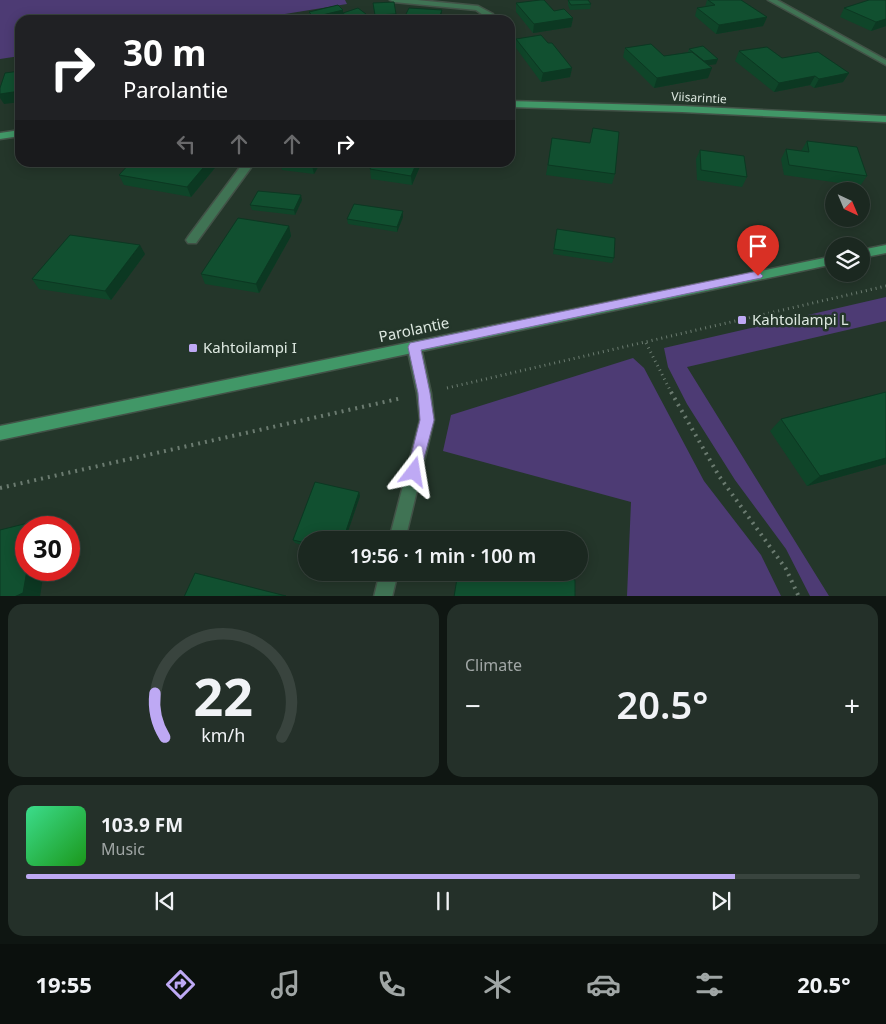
<!DOCTYPE html>
<meta charset="utf-8">
<style>
body{margin:0;font-family:"Noto Sans",sans-serif;background:#243029;color:#f1f3f6;height:100vh;display:flex;flex-direction:column;font-size:19px;white-space:nowrap}
*{box-sizing:border-box;margin:0}
p{font-size:16px;color:#a0a6a5}
.icon{flex:none;width:28px;height:28px;fill:none;stroke:currentColor;stroke-width:2;stroke-linecap:round;stroke-linejoin:round}
.map{position:relative;height:596px;overflow:hidden}
.drawer{display:flex;flex-direction:column;gap:8px;padding:8px;background:#0f1612;flex:1}
.drawer>*{flex:none}
.banner{position:absolute;left:15px;top:15px;width:500px;height:152px;border-radius:15px;box-shadow:0 2px 12px #0003,0 0 0 1px #39443e;background:#202124;color:#fff;overflow:hidden}
.needle{width:32px;rotate:136deg}
.buttons{position:absolute;left:825px;top:182px;display:grid;gap:10px}
.buttons a{display:grid;place-items:center;width:45px;height:45px;border-radius:50%;background:#1b2820;box-shadow:0 2px 12px #0003,0 0 0 1px #39443e;font-size:25px}
.speed{position:absolute;left:15px;top:516px;display:flex;gap:10px;font-size:25px;font-weight:700;text-align:center}
.speed>*{display:grid;place-content:center;width:65px;height:65px;border-radius:50%;background:#1b2820;box-shadow:0 2px 12px #0003,0 0 0 1px #39443e;line-height:1}
.speed .limit{border:8px solid #d22;background:#fff;color:#111}
.pin{position:absolute;display:grid;place-items:center;width:42px;height:42px;color:#fff;margin:-51px -21px;border-radius:50% 50% 50% 0;rotate:-45deg;box-shadow:0 0 5px #0007}
.pin .icon{rotate:45deg}
.me{position:absolute;width:55px;margin:-28px;rotate:14deg;stroke-linejoin:round;filter:drop-shadow(0 0 4px #0008)}
.turn{display:flex;align-items:center;gap:18px;height:105px;padding:0 25px;font-size:22px}
.turn .icon{width:65px;height:65px;stroke-width:2.5}
.turn b{display:block;font-size:35px;line-height:42px}
.lanes{display:flex;align-items:center;height:48px;padding:0 25px;background:#0003;justify-content:center;gap:25px;direction:ltr}
.lanes .off{opacity:.35}
.big{font-size:38px;font-weight:600;line-height:1.1}
.drawer .tile{flex:1;display:flex;flex-direction:column;justify-content:center;gap:8px;min-width:0;padding:0 18px;border-radius:15px;background:#243029}
.drawer .dial{align-items:center;gap:0}
.dial svg{height:130px;overflow:visible;fill:none;stroke:#39443e;stroke-width:7;stroke-linecap:round;text-anchor:middle}
.dial text{fill:#f1f3f6;stroke:none}
.song{display:flex;align-items:center;gap:15px}
.cover{width:60px;height:60px;border-radius:8px;background:linear-gradient(135deg,hsl(150 70% 55%),hsl(120 70% 35%))}
.played{height:5px;border-radius:2px;background:linear-gradient(90deg,#bea9f4 85%,#39443e 85%)}
.keys{display:flex;justify-content:space-around;direction:ltr}
.heat{display:flex;justify-content:space-between;align-items:center;font-size:28px;direction:ltr}
.drawer .tiles{flex:1;display:grid;gap:8px;grid-template-columns:1fr 1fr}
.tile:last-child{grid-column:span 2}
.trip{position:absolute;left:298px;top:531px;width:290px;height:50px;border-radius:25px;background:#1b2820;box-shadow:0 2px 12px #0003,0 0 0 1px #39443e;font-weight:600;line-height:50px;text-align:center}
.tab-bar{display:flex;height:80px;justify-content:space-around;align-items:center;background:#0b100d;color:#a0a6a5}
.tab-bar .icon{width:35px;height:35px}
.tab-bar .selected{color:#bea9f4}
.tab-bar b{font-size:22px;color:#f1f3f6}
.map>svg:first-child{display:block}
.green{fill:#4d3b74}
.lines{fill:none;stroke-linecap:round;stroke-linejoin:round}
.street-casing{stroke:#425247;stroke-width:3}
.secondary-casing{stroke:#425247;stroke-width:3}
.path-far1{stroke:#6b7b70;stroke-width:3;stroke-dasharray:1 4;stroke-linecap:butt}
.path{stroke:#6b7b70;stroke-width:4;stroke-dasharray:2 5;stroke-linecap:butt}
.street{fill:#407354;fill-rule:evenodd}
.secondary{fill:#419767;fill-rule:evenodd}
.wall{fill:#0f4529}
.shaded-wall{fill:#0c3822}
.building{fill:#115030;stroke:#0c3822}
.route{fill:#bea9f4;stroke:#7c6e9f}
.poi-dot{fill:#bea9f4;stroke:#24362a;stroke-width:2}
.labels{text-anchor:middle;stroke-width:5;stroke-linejoin:round;paint-order:stroke}
.far-street-label{font-size:12px;fill:#dde8e0;stroke:#24362a}
.poi-label{font-size:15px;fill:#dde8e0;stroke:#24362a;text-anchor:start}
.street-label{font-size:15px;fill:#dde8e0;stroke:#24362a}
</style>
<div class="map">
<svg width="886" height="597" viewBox="0 0 886 597">
<rect width="100%" height="100%" fill="#24362a"/>
<path class="green" d="M0 0H345L347 4 247 20H20V56L0 59Z
M886 297V321L687 367 829 596H810L786 549 735 480 687 404 668 367 664 348Z
M633 358 644 368 704 481 761 555 781 596H627L631 502 443 451 451 415Z"/>
<g class="lines">
<defs>
<path id="street" d="M390 0H417L478 6 493 14 494 20H486V17L476 10 394 2Z
M768 0H777L886 60V65Z
M244 162H255L196 243H188L186 240 188 237Z
M414 342 419 343 421 347 431 393 434 420 405 540H389L420 420 417 393 407 347 409 343Z
M380 572H398L392 597H374Z"/>
<path id="secondary" d="M510 101 682 106 886 116V122L682 112 510 107Z
M20 130V136L0 139V133Z
M886 245V253L861 258V250Z
M834 256V264L0 440V426Z"/>
</defs>
<use href="#street" class="street-casing"/>
<use href="#secondary" class="secondary-casing"/>
<path class="path-far1" d="M646 343 672 394
M447 388 886 286"/>
<path class="path" d="M671 392 719 476 786 569 799 597
M0 488 402 398"/>
<use href="#street" class="street"/>
<use href="#secondary" class="secondary"/>
</g>
<path class="wall" d="M568 0 591 4 590 9 570 10 568 5Z
M707 0 767 17 763 26 716 34 695 16 697 8 705 7Z
M886 0V26L871 31 840 17 844 8Z
M373 3 396 14V18L375 20Z
M516 3 554 11 573 18 571 27 533 33 516 12Z
M343 10V13L366 14V19L362 20H346L343 18V15L322 20H313L310 17 309 12Z
M516 39 548 43 572 68 570 77 541 82 516 48Z
M625 48 664 56 688 52 689 49 716 64 708 65V78L654 88 623 57Z
M739 51 782 58 849 73 843 82 814 88 810 85 774 92 735 61Z
M552 138 615 174 612 184 546 175Z
M807 141 867 176 860 186 784 175 781 159 786 149 801 151Z
M700 150 747 177 742 187 697 180 696 159Z
M280 162H321L314 174 282 170Z
M373 162H421V164L412 185 371 179 370 169Z
M218 164 191 197 124 185 119 175Z
M302 200 295 215 252 210 250 205Z
M403 217 397 232 348 224 347 219Z
M289 226 291 236 259 293 205 284 201 274Z
M556 234 614 258 612 263 553 254Z
M145 254 111 300 39 289 32 279Z
M886 392V464L807 486 770 431 781 419Z
M359 492 360 496 345 540H306V546L295 543 293 540Z"/>
<path class="shaded-wall" d="M343 10V15L322 20H314V17Z
M442 10 441 20H438Z
M366 14V19L362 20H351L350 19Z
M767 17 763 26 716 34 719 25Z
M573 18 571 27 533 33 534 24Z
M886 19V26L871 31 876 22Z
M718 59 716 64 703 66 704 61Z
M572 68 570 77 541 82 543 73Z
M712 68 708 78 654 88 657 78Z
M849 73 843 82 814 88 819 79Z
M815 76 810 85 774 92 779 83Z
M20 91V102L4 104 0 98V94Z
M208 162H217L218 164 191 197 187 187Z
M314 162H321L314 174 312 165Z
M417 162H421V164L412 185 411 176Z
M301 195 302 200 295 215 294 210Z
M403 211V217L397 232V227Z
M289 226 291 236 259 293 256 284Z
M140 245 145 254 111 300 105 291Z
M886 458V464L807 486 820 476Z
M359 492 360 496 345 540H343Z
M36 521 46 528H35Z
M27 570H44L40 597H14Z"/>
<path class="building" d="M540 0H544L554 11 564 9 573 18 534 24 516 3Z
M568 0H588L591 4 571 5Z
M708 0H741L767 17 719 25 697 8 715 5Z
M869 0H886V19L876 22 844 8Z
M394 2 396 14 375 15 373 3Z
M338 5 343 10 314 17 309 12Z
M358 8 366 14 350 19 343 13Z
M409 8 442 10 438 20H403Z
M541 35 548 43H552L572 68 543 73 516 39Z
M651 44 664 56 692 52 712 68 657 78 625 48Z
M703 46 718 59 704 61 689 49Z
M767 47 782 58 818 52 849 73 819 79 815 76 779 83 739 51Z
M20 71V91L0 94V88L5 73Z
M593 128 619 132 615 174 548 165 552 138 590 143Z
M807 141 857 147 867 176 789 165 786 149 809 152Z
M700 150 744 156 747 177 701 170Z
M131 162H208L187 187 119 175Z
M297 162H314L312 165Z
M373 162H417L411 176 370 169Z
M258 191 301 195 294 210 250 205Z
M354 204 403 211 397 227 347 219Z
M238 218 289 226 256 284 201 274Z
M557 229 615 238 614 258 554 249Z
M70 235 140 245 105 291 32 279Z
M886 392V458L820 476 781 419Z
M315 482 359 492 343 540H306V543L293 540Z
M36 521 35 528H26V570H27L23 593 14 597H0V530Z
M458 572H537L575 580V597H454Z
M195 573 286 596 184 597Z"/>
<path class="route" d="M758 271 763 276 761 278 421 350 430 393 434 420 419 477 414 479 409 477 407 472 420 420 418 393 408 347 410 343Z"/>
<g class="poi-dot">
<rect x="737" y="315" width="10" height="10" rx="2.5"/>
<rect x="188" y="343" width="10" height="10" rx="2.5"/>
</g>
<g class="labels">
<g class="far-street-label">
<text transform="translate(699 98) rotate(3)" y="4">Viisarintie</text>
</g>
<g class="poi-label">
<text x="752" y="325">Kahtoilampi L</text>
<text x="203" y="353">Kahtoilampi I</text>
</g>
<g class="street-label">
<text transform="translate(414 330) rotate(-12)" y="5">Parolantie</text>
</g>
</g>
</svg>
<div class="buttons">
<a><svg class="needle" viewBox="-14 -14 28 28"><path d="M0-13l5 13h-10z" fill="#e53935"/><path d="M0 13l5-13h-10z" fill="#a0a6a5"/></svg></a>
<a><svg class="icon" aria-label="layers" viewBox="0 0 24 24"><path d="M12 4l9 5-9 5-9-5zM3 14l9 5 9-5"/></svg></a>
</div>
<div class="speed"><div class="limit">30</div></div>
<div class="pin" style="left:758px;top:276px;background:#d93025"><svg class="icon" aria-label="arrive" viewBox="0 0 24 24"><path d="M6 21V4h12l-3 4 3 4H6"/></svg></div>
<svg class="me" style="left:414px;top:472px" viewBox="-20 -20 40 40"><path d="M0-17L14 15 0 8-14 15z" fill="#bea9f4" stroke="#fff" stroke-width="4"/></svg>
<div class="trip">19:56 · 1 min · 100 m</div>
<div class="banner">
<div class="turn"><svg class="icon" aria-label="right" viewBox="0 0 24 24"><path d="M7 20v-9h11M14 6l5 5-5 5"/></svg><div><b>30 m</b>Parolantie</div></div>
<div class="lanes"><svg class="icon off" aria-label="left" viewBox="0 0 24 24"><path d="M17 20v-9H6M10 6l-5 5 5 5"/></svg><svg class="icon off" aria-label="ahead" viewBox="0 0 24 24"><path d="M12 20V5M6 11l6-6 6 6"/></svg><svg class="icon off" aria-label="ahead" viewBox="0 0 24 24"><path d="M12 20V5M6 11l6-6 6 6"/></svg><svg class="icon" aria-label="right" viewBox="0 0 24 24"><path d="M7 20v-9h11M14 6l5 5-5 5"/></svg></div>
</div>
</div>
<section class="drawer">
<div class="tiles">
<div class="tile dial"><svg viewBox="0 0 100 80">
<path d="M14 69A42 42 0 1 1 86 69"/>
<path d="M14 69A42 42 0 0 1 8 42" stroke="#bea9f4"/>
<text x="50" y="56" font-size="32" font-weight="700">22</text>
<text x="50" y="72" font-size="11">km/h</text>
</svg></div>
<div class="tile"><p>Climate</p>
<div class="heat"><a>−</a><b class="big">20.5°</b><a>+</a></div>
</div>
<div class="tile">
<div class="song"><i class="cover"></i><div><b>103.9 FM</b><p>Music</p></div></div>
<div class="played"></div>
<div class="keys"><svg class="icon" aria-label="previous" viewBox="0 0 24 24"><path d="M18 5L8 12l10 7zM5 5v14"/></svg><svg class="icon" aria-label="pause" viewBox="0 0 24 24"><path d="M8 5v14M16 5v14"/></svg><svg class="icon" aria-label="next" viewBox="0 0 24 24"><path d="M6 5l10 7-10 7zM19 5v14"/></svg></div>
</div>
</div>
</section>
<nav class="tab-bar">
<b>19:55</b>
<svg class="icon selected" aria-label="directions" viewBox="0 0 24 24"><path d="M12 3l9 9-9 9-9-9zM9 14v-3h6M13 9l2 2-2 2"/></svg>
<svg class="icon" aria-label="music" viewBox="0 0 24 24"><path d="M9 18V5l10-2v13"/><circle cx="6" cy="18" r="3"/><circle cx="16" cy="16" r="3"/></svg>
<svg class="icon" aria-label="phone" viewBox="0 0 24 24"><path d="M5 4h4l2 5-3 2q2 4 5 5l2-3 5 2v4C11 20 4 13 5 4z"/></svg>
<svg class="icon" aria-label="climate" viewBox="0 0 24 24"><path d="M12 3v18M4 7l16 10M4 17L20 7"/></svg>
<svg class="icon" aria-label="car" viewBox="0 0 24 24"><path d="M5 17H2v-5l4-1 3-4h7l3 4 3 1v5h-3M9 17h6M6 11h13"/><circle cx="7" cy="17" r="2"/><circle cx="17" cy="17" r="2"/></svg>
<svg class="icon" aria-label="filters" viewBox="0 0 24 24"><path d="M4 7h16M4 17h16"/><circle cx="9" cy="7" r="2"/><circle cx="15" cy="17" r="2"/></svg>
<b>20.5°</b>
</nav>
